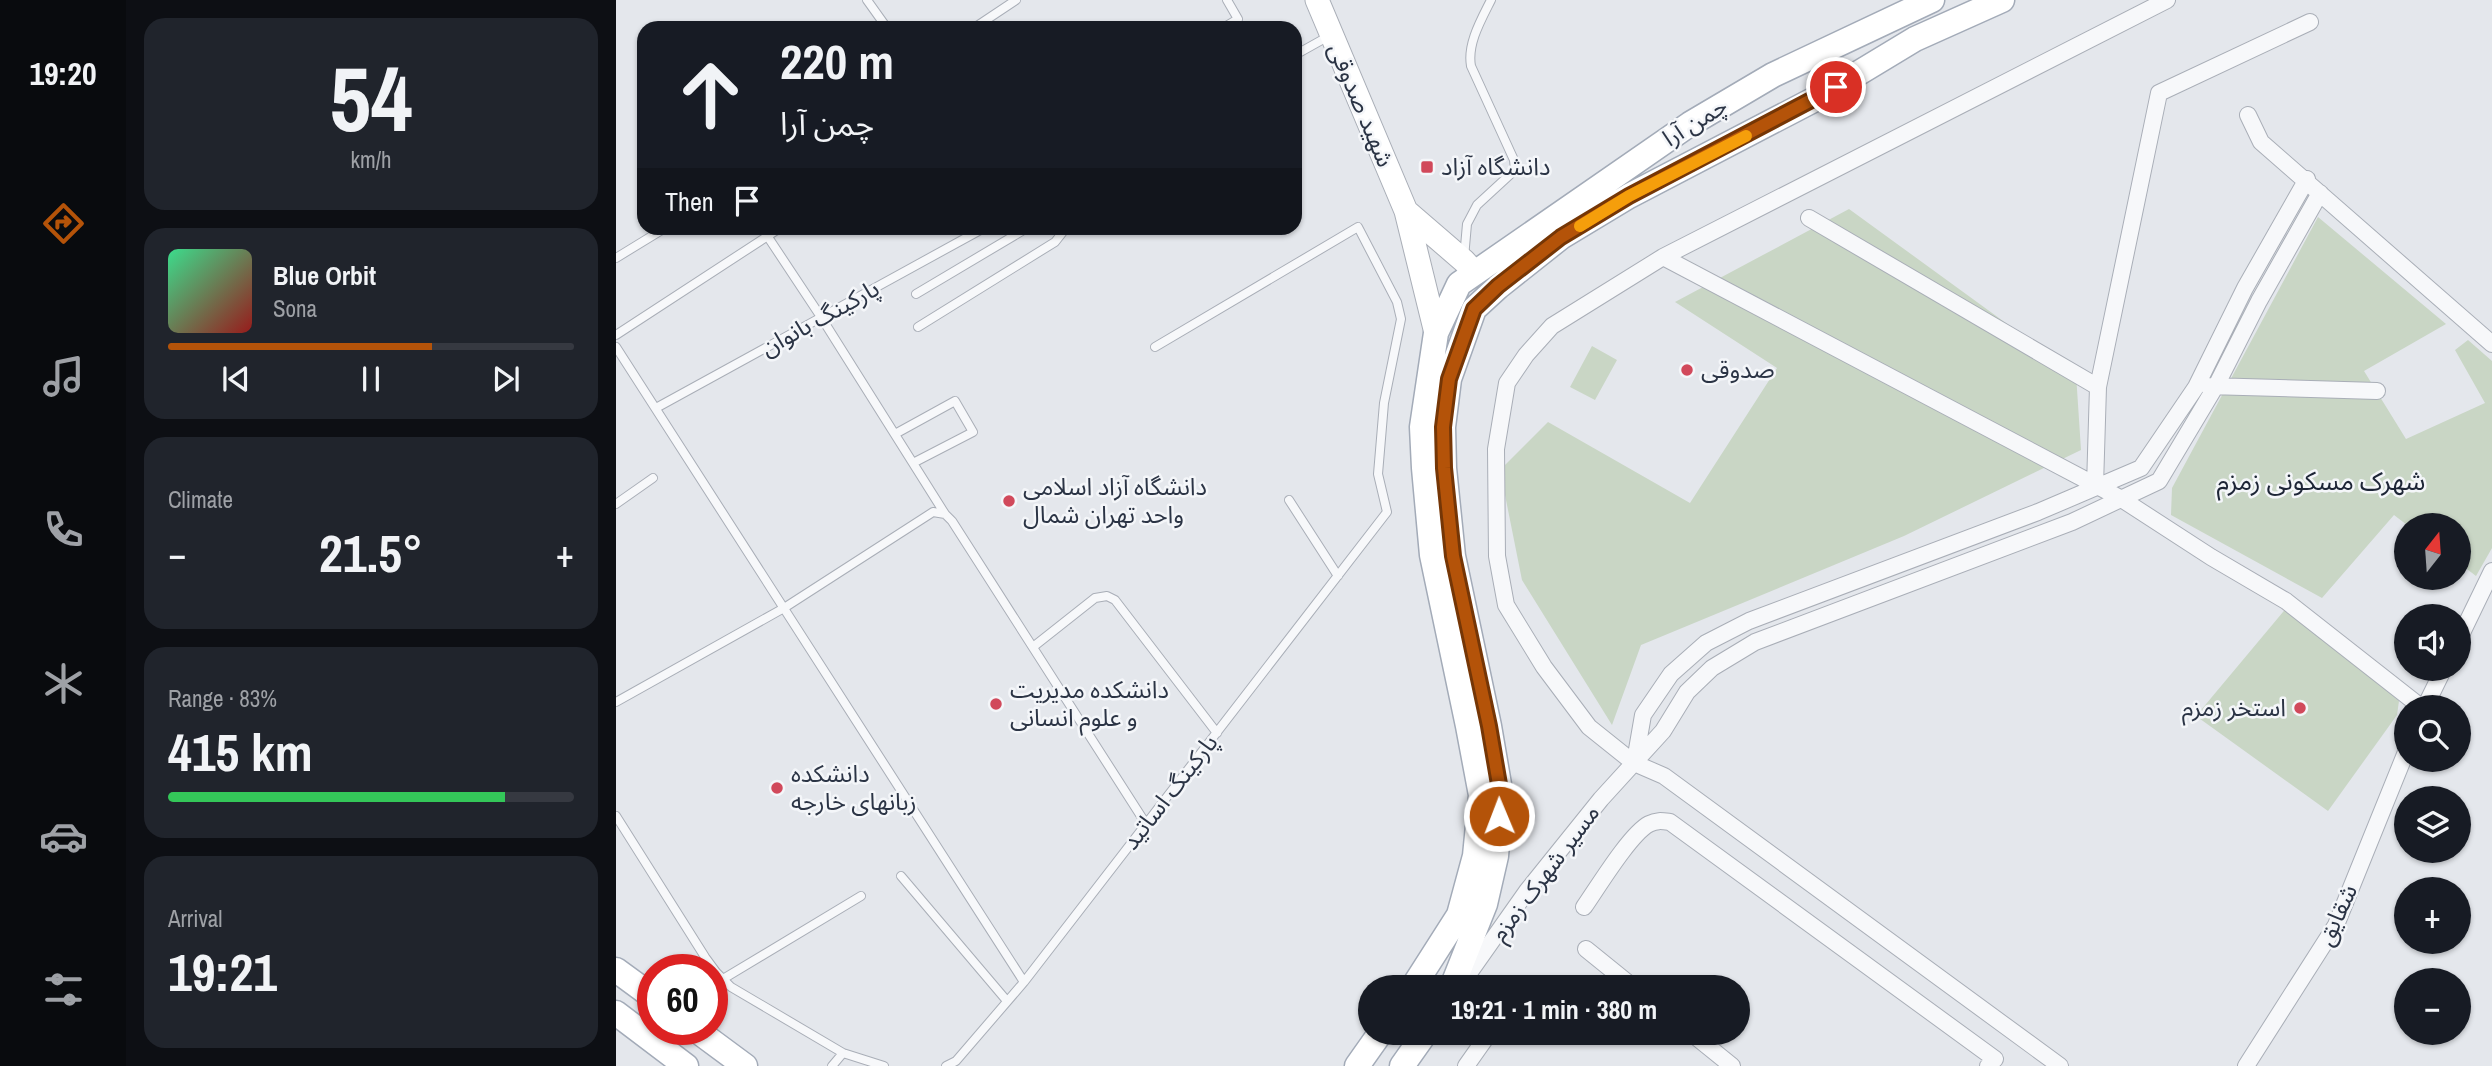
<!DOCTYPE html>
<meta charset="utf-8">
<style>
body{margin:0;font-family:"Archivo Narrow","Noto Sans Arabic",sans-serif;background:#20242c;color:#f1f3f6;height:100vh;display:flex;flex-direction:column;font-size:26px;white-space:nowrap}
*{box-sizing:border-box;margin:0}
p{font-size:23px;color:#9ea1a6}
.icon{flex:none;width:38px;height:38px;fill:none;stroke:currentColor;stroke-width:2;stroke-linecap:round;stroke-linejoin:round}
.map{position:relative;flex:1;overflow:hidden}
.sheet{display:flex;flex-direction:column;gap:18px;padding:18px;background:#0d0f14;width:490px}
.sheet>*{flex:none}
.guide{position:absolute;left:21px;top:21px;width:665px;height:214px;border-radius:21px;box-shadow:0 2px 5px #0004;background:#171b24;color:#f1f3f6;overflow:hidden}
.needle{width:46px;rotate:17deg}
.fabs{position:absolute;left:1778px;top:513px;display:grid;gap:14px}
.fabs a{display:grid;place-items:center;width:77px;height:77px;border-radius:50%;background:#171b24;box-shadow:0 2px 5px #0004;font-size:35px}
.speed{position:absolute;left:21px;top:954px;display:flex;gap:14px;font-size:35px;font-weight:700;text-align:center}
.speed>*{display:grid;place-content:center;width:91px;height:91px;border-radius:50%;background:#171b24;box-shadow:0 2px 5px #0004;line-height:1}
.speed .limit{border:10px solid #d22;background:#fff;color:#111}
.pin{position:absolute;display:grid;place-items:center;width:60px;height:60px;color:#fff;margin:-30px;border:4px solid #fff;border-radius:50%;box-shadow:0 2px 7px #0007}
.me{position:absolute;width:77px;margin:-38px;rotate:359deg;stroke-linejoin:round;filter:drop-shadow(0 0 5px #0008)}
.turn{display:flex;align-items:center;gap:24px;height:147px;padding:0 28px;font-size:32px}
.turn .icon{width:91px;height:91px;stroke-width:2.5}
.turn b{display:block;font-size:49px;line-height:60px}
.then{display:flex;align-items:center;height:66px;padding:0 28px;background:#0003;gap:14px;font-size:26px}
.big{font-size:52px;font-weight:700;line-height:1.1}
.sheet .widget{flex:1;display:flex;flex-direction:column;justify-content:center;gap:10px;min-width:0;padding:0 24px;border-radius:21px;background:#20242c}
.sheet .dial{align-items:center;gap:0}
.dial b{font-size:91px;line-height:1}
.song{display:flex;align-items:center;gap:21px}
.cover{width:84px;height:84px;border-radius:10px;background:linear-gradient(135deg,hsl(150 70% 55%),hsl(0 70% 35%))}
.played{height:7px;border-radius:4px;background:linear-gradient(90deg,#b45309 65%,#363941 65%)}
.keys{display:flex;justify-content:space-around;direction:ltr}
.heat{display:flex;justify-content:space-between;align-items:center;font-size:38px;direction:ltr}
.charge{height:10px;border-radius:5px;background:linear-gradient(90deg,#34c759 83%,#363941 0)}
.trip{position:absolute;left:742px;top:975px;width:392px;height:70px;border-radius:35px;background:#171b24;box-shadow:0 2px 5px #0004;font-weight:700;line-height:70px;text-align:center}
main{display:flex;flex:1;min-height:0}
.menu{display:flex;flex-direction:column;width:126px;justify-content:space-around;align-items:center;background:#090b0e;color:#9ea1a6}
.menu .icon{width:49px;height:49px}
.menu .selected{color:#b45309}
.menu b{font-size:32px;color:#f1f3f6}
.map>svg:first-child{display:block}
.green{fill:#c9d6c5}
.lines{fill:none;stroke-linecap:round;stroke-linejoin:round}
.lane-casing{stroke:#a9aeb7;stroke-width:10}
.street-casing{stroke:#a9aeb7;stroke-width:18}
.secondary-casing{stroke:#a9aeb7;stroke-width:25}
.primary-casing{stroke:#a3abb8;stroke-width:27}
.lane{stroke:#f7f8fa;stroke-width:8}
.street{stroke:#f7f8fa;stroke-width:16}
.secondary{stroke:#fff;stroke-width:23}
.primary{stroke:#fff;stroke-width:24}
.route-casing{stroke:#753606;stroke-width:18}
.route{stroke:#b45309;stroke-width:12}
.slow{stroke:#f59e0b;stroke-width:12}
.poi-dot{fill:#d1495b;stroke:#f4f6f9;stroke-width:2.5}
.labels{text-anchor:middle;stroke-width:5;stroke-linejoin:round;paint-order:stroke}
.street-label{font-size:24px;fill:#2b3445;stroke:#f4f6f9}
.poi-label{font-size:24px;fill:#2b3445;stroke:#f4f6f9;text-anchor:start}
.neighbourhood-label{font-size:26px;fill:#1d2536;stroke:#f4f6f9}
</style>
<main>
<nav class="menu">
<b>19:20</b>
<svg class="icon selected" aria-label="directions" viewBox="0 0 24 24"><path d="M12 3l9 9-9 9-9-9zM9 14v-3h6M13 9l2 2-2 2"/></svg>
<svg class="icon" aria-label="music" viewBox="0 0 24 24"><path d="M9 18V5l10-2v13"/><circle cx="6" cy="18" r="3"/><circle cx="16" cy="16" r="3"/></svg>
<svg class="icon" aria-label="phone" viewBox="0 0 24 24"><path d="M5 4h4l2 5-3 2q2 4 5 5l2-3 5 2v4C11 20 4 13 5 4z"/></svg>
<svg class="icon" aria-label="climate" viewBox="0 0 24 24"><path d="M12 3v18M4 7l16 10M4 17L20 7"/></svg>
<svg class="icon" aria-label="car" viewBox="0 0 24 24"><path d="M5 17H2v-5l4-1 3-4h7l3 4 3 1v5h-3M9 17h6M6 11h13"/><circle cx="7" cy="17" r="2"/><circle cx="17" cy="17" r="2"/></svg>
<svg class="icon" aria-label="filters" viewBox="0 0 24 24"><path d="M4 7h16M4 17h16"/><circle cx="9" cy="7" r="2"/><circle cx="15" cy="17" r="2"/></svg>
</nav>
<section class="sheet">
<div class="widget dial"><b>54</b><p>km/h</p></div>
<div class="widget">
<div class="song"><i class="cover"></i><div><b>Blue Orbit</b><p>Sona</p></div></div>
<div class="played"></div>
<div class="keys"><svg class="icon" aria-label="previous" viewBox="0 0 24 24"><path d="M18 5L8 12l10 7zM5 5v14"/></svg><svg class="icon" aria-label="pause" viewBox="0 0 24 24"><path d="M8 5v14M16 5v14"/></svg><svg class="icon" aria-label="next" viewBox="0 0 24 24"><path d="M6 5l10 7-10 7zM19 5v14"/></svg></div>
</div>
<div class="widget"><p>Climate</p>
<div class="heat"><a>−</a><b class="big">21.5°</b><a>+</a></div>
</div>
<div class="widget"><p>Range · 83%</p><b class="big">415 km</b><div class="charge"></div></div>
<div class="widget"><p>Arrival</p><b class="big">19:21</b></div>
</section>
<div class="map">
<svg width="1876" height="1066" viewBox="0 0 1876 1066">
<rect width="100%" height="100%" fill="#e4e7ec"/>
<path class="green" d="M1233 209 1460 374 1465 450 1288 536 1025 645 996 725 906 580 884 470 932 422 1074 503 1161 368 1059 302Z
M1702 217 1830 324 1748 371 1790 439 1869 403 1839 350 1852 340 1876 361V548L1860 576 1843 563V525H1791L1778 515 1706 598 1555 515 1556 488Z
M976 346 1001 360 979 400 954 387Z
M1672 606 1783 701 1781 715 1712 811 1580 716Z"/>
<g class="lines">
<defs>
<path id="lane" d="M251 0 271 28
M358 28 400 0
M607 28 622 19 611 0
M679 55 713 36
M146 228 205 317 329 514
M0 258 49 228
M848 258 851 224 861 205 899 170 898 160 855 66C851 44 865 20 875 0
M300 294 411 228
M302 327 439 242 450 228
M0 335 164 228
M0 347 408 982
M40 408 368 228
M279 434 339 401 357 432 297 463
M673 500 722 576
M0 504 37 478
M417 647 479 598 491 596 499 600 601 733
M0 702 168 608 317 512 329 514 336 521 530 824
M0 816 89 957 100 972 115 987 227 1053 268 1066
M285 876 391 1001
M107 979 245 896
M216 1066 227 1053
M330 1066 340 1061 408 982 771 512 762 474 768 403 785 319 781 302 742 227 539 347"/>
<path id="street" d="M1632 115 1645 142 1876 344
M1193 218 1482 387
M1047 257 1504 498 1595 557 1670 601 1805 707
M1592 386 1761 391
M1479 486 1482 387 1543 93 1694 22
M1843 639 1876 571
M1809 707 1828 668
M1019 761 1027 715 1055 674 1090 643 1133 621 1422 512 1525 468 1580 387 1629 288 1691 179
M968 907C982 887 1014 834 1033 824 1041 820 1046 821 1054 822L1379 1059 1372 1066
M970 949 1017 987
M844 986 911 891 985 799 1047 731 1071 692 1096 668 1139 642 1456 522 1543 481 1601 384 1643 301 1704 193
M1074 1032 1116 1066
M850 1066 874 1032
M1444 1066 1048 776 1018 763 973 727 928 667 890 605 881 556 880 449 891 383 910 355 936 326 1047 257 1551 0
M1630 1066 1720 925 1790 752"/>
<path id="secondary" d="M701 0 790 211 820 333
M790 211 848 261 859 273"/>
<path id="primary" d="M0 970 37 997
M797 987 843 915 859 856 865 795 852 726 816 555 808 468 806 427 820 333 843 284 1074 124 1157 75 1316 0
M836 987 869 904 880 856 885 796 873 726 837 556 828 468 827 427 833 379 858 309 882 287 945 237 1013 196 1203 97 1299 39 1386 0
M0 1013 70 1066
M79 1029 129 1066
M741 1066 765 1032
M786 1066 810 1032"/>
</defs>
<use href="#lane" class="lane-casing"/>
<use href="#street" class="street-casing"/>
<use href="#secondary" class="secondary-casing"/>
<use href="#primary" class="primary-casing"/>
<use href="#lane" class="lane"/>
<use href="#street" class="street"/>
<use href="#secondary" class="secondary"/>
<use href="#primary" class="primary"/>
</g>
<g class="lines">
<defs>
<path id="route" d="M883 816 885 796 873 726 837 556 828 468 827 427 833 379 858 309 882 286 945 237 1013 196 1220 87"/>
</defs>
<use href="#route" class="route-casing"/>
<use href="#route" class="route"/>
<path class="slow" d="M964 226 1013 196 1130 136"/>
</g>
<g class="poi-dot">
<rect x="804" y="160" width="14" height="14" rx="3.5"/>
<circle cx="1071" cy="370" r="7"/>
<circle cx="393" cy="501" r="7"/>
<circle cx="380" cy="704" r="7"/>
<circle cx="1684" cy="708" r="7"/>
<circle cx="161" cy="788" r="7"/>
</g>
<g class="labels">
<g class="street-label">
<text transform="translate(745 105) rotate(67)" y="8">شهید صدوقی</text>
<text transform="translate(1079 122) rotate(-32)" y="8">چمن آرا</text>
<text transform="translate(204 318) rotate(-29)" y="8">پارکینگ بانوان</text>
<text transform="translate(554 792) rotate(-52)" y="8">پارکینگ اساتید</text>
<text transform="translate(929 873) rotate(-53)" y="8">مسیر شهرک زمزم</text>
<text transform="translate(1721 915) rotate(-65)" y="8">شقایق</text>
</g>
<g class="poi-label">
<text x="825" y="175">دانشگاه آزاد</text>
<text x="1085" y="378">صدوقی</text>
<text x="407" y="495">دانشگاه آزاد اسلامی<tspan x="407" dy="28">واحد تهران شمال</tspan></text>
<text x="394" y="698">دانشکده مدیریت<tspan x="394" dy="28">و علوم انسانی</tspan></text>
<text x="1670" y="716" text-anchor="end">استخر زمزم</text>
<text x="175" y="782">دانشکده<tspan x="175" dy="28">زبانهای خارجه</tspan></text>
</g>
<g class="neighbourhood-label">
<text x="1705" y="490">شهرک مسکونی زمزم</text>
</g>
</g>
</svg>
<div class="fabs">
<a><svg class="needle" viewBox="-14 -14 28 28"><path d="M0-13l5 13h-10z" fill="#e53935"/><path d="M0 13l5-13h-10z" fill="#9ea1a6"/></svg></a>
<a><svg class="icon" aria-label="sound" viewBox="0 0 24 24"><path d="M4 9h4l5-4v14l-5-4H4zM17 9q2 3 0 6"/></svg></a>
<a><svg class="icon" aria-label="search" viewBox="0 0 24 24"><circle cx="10" cy="10" r="6"/><path d="M15 15l6 6"/></svg></a>
<a><svg class="icon" aria-label="layers" viewBox="0 0 24 24"><path d="M12 4l9 5-9 5-9-5zM3 14l9 5 9-5"/></svg></a>
<a>+</a>
<a>−</a>
</div>
<div class="speed"><div class="limit">60</div></div>
<div class="pin" style="left:1220px;top:87px;background:#d93025"><svg class="icon" aria-label="arrive" viewBox="0 0 24 24"><path d="M6 21V4h12l-3 4 3 4H6"/></svg></div>
<svg class="me" style="left:883px;top:816px" viewBox="-20 -20 40 40"><circle r="17" fill="#b45309" stroke="#fff" stroke-width="3"/><path d="M0-11L8 9 0 5-8 9z" fill="#fff"/></svg>
<div class="trip">19:21 · 1 min · 380 m</div>
<div class="guide">
<div class="turn"><svg class="icon" aria-label="ahead" viewBox="0 0 24 24"><path d="M12 20V5M6 11l6-6 6 6"/></svg><div><b>220 m</b>چمن آرا</div></div>
<div class="then">Then<svg class="icon" aria-label="arrive" viewBox="0 0 24 24"><path d="M6 21V4h12l-3 4 3 4H6"/></svg></div>
</div>
</div>
</main>
